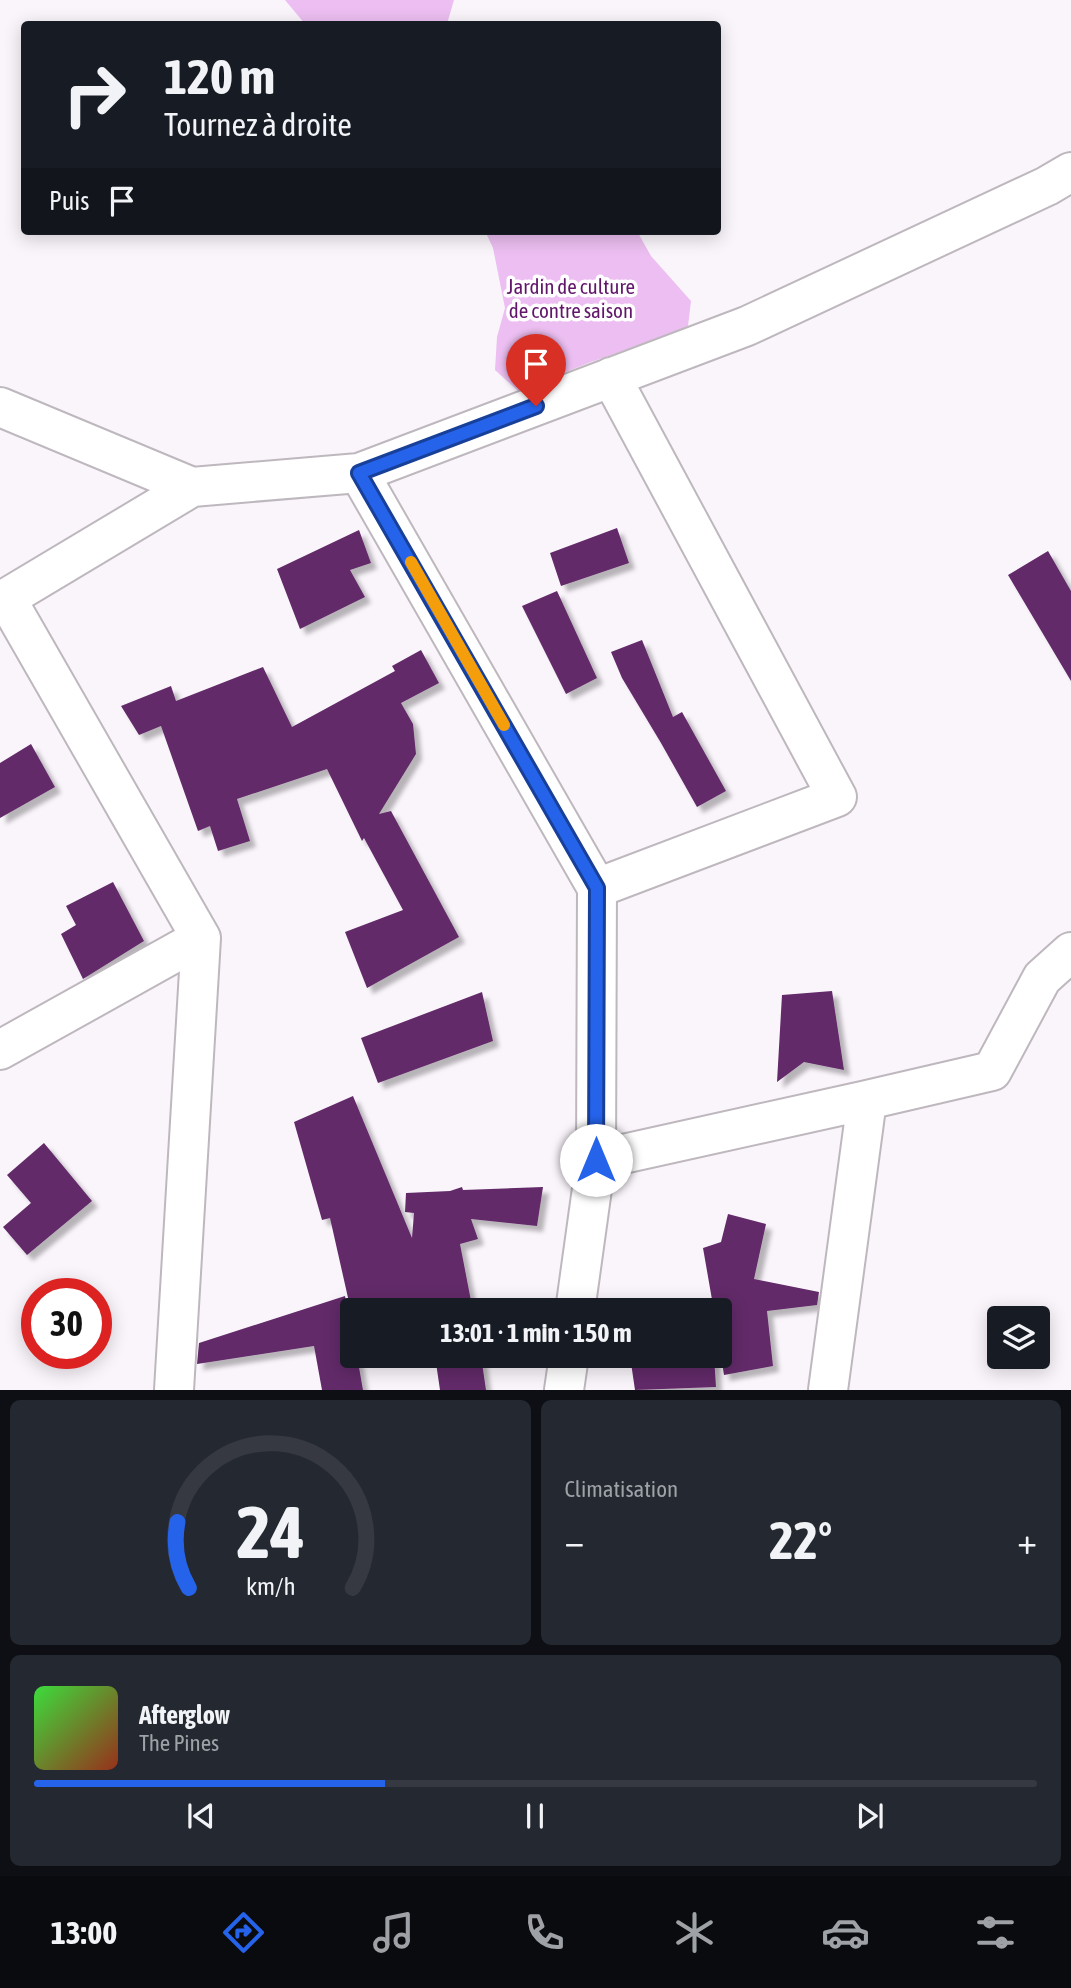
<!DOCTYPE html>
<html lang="fr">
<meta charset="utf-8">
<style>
body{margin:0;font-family:"Asap Condensed",sans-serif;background:#242831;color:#f1f3f6;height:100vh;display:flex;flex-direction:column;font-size:26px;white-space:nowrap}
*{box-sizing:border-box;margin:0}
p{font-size:23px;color:#9ea1a6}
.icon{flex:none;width:38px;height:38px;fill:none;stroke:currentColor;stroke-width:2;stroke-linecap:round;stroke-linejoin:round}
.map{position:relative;height:1390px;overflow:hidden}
.drawer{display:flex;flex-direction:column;gap:10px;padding:10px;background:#0d0f14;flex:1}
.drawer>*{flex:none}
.top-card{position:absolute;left:21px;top:21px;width:700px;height:214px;border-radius:7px;box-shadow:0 4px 18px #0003;background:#171b24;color:#f1f3f6;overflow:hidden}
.buttons{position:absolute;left:987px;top:1306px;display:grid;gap:14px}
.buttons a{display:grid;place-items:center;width:63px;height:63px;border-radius:7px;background:#171b24;box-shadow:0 4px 18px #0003;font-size:35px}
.speed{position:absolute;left:21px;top:1278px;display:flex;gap:14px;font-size:35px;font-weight:700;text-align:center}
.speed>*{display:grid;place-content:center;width:91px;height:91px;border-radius:50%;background:#171b24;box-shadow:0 4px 18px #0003;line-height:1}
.speed .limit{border:10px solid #d22;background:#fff;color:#111}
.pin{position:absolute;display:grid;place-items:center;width:60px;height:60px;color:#fff;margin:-72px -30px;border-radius:50% 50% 50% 0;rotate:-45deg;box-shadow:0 0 7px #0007}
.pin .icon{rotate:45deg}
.me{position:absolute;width:77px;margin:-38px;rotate:0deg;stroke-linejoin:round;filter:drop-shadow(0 0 5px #0008)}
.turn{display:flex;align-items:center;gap:24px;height:147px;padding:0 28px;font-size:32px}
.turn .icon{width:91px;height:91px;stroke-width:2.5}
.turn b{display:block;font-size:49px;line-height:60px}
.then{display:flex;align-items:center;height:66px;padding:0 28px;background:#0003;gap:14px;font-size:26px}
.big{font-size:52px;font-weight:700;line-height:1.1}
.drawer .widget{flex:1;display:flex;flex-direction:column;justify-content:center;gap:10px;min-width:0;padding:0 24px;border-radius:10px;background:#242831}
.drawer .dial{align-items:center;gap:0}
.dial svg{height:182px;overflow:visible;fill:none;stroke:#363941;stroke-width:7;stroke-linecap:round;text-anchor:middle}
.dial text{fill:#f1f3f6;stroke:none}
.song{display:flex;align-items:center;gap:21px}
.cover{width:84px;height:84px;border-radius:10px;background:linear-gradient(135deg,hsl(120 70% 55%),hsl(10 70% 35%))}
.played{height:7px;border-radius:4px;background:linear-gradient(90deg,#2563eb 35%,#363941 35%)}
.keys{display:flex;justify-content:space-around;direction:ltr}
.heat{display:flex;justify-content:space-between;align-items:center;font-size:38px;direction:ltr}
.drawer .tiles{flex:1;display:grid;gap:10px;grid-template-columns:1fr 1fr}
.widget:last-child{grid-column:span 2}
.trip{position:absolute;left:340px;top:1298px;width:392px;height:70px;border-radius:7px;background:#171b24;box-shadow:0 4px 18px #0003;font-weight:700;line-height:70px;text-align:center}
.tabs{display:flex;height:112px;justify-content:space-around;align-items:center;background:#090b0e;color:#9ea1a6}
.tabs .icon{width:49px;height:49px}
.tabs .selected{color:#2563eb}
.tabs b{font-size:32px;color:#f1f3f6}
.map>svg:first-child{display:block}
.green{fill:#ecbef1}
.building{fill:#622a69;filter:url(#shadow)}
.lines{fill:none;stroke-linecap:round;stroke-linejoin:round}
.minor-casing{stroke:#beb8be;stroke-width:42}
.minor{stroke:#fff;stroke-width:38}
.route-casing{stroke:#184099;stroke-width:18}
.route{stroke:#2563eb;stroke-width:12}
.slow{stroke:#f59e0b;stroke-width:12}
.labels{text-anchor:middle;stroke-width:7;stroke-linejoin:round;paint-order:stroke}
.park-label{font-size:21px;fill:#61166a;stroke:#fff}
</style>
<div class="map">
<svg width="1071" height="1390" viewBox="0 0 1071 1390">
<defs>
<filter id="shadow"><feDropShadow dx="6" dy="6" stdDeviation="2" flood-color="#0004"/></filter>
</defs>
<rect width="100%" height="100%" fill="#faf5fb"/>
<path class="green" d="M285 0H454L447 24H305Z
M485 231H637L651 256 691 301 688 326 667 336 591 362 518 391 495 370 497 337 505 308 493 248Z"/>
<path class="building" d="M617 528 629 563 561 586 550 553Z
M359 530 371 563 350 570 365 597 300 629 277 569Z
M1048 551 1071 591V681L1008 575Z
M557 591 597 678 566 694 522 606Z
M642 640 673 717 682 712 726 791 697 807 661 743 622 678 611 652Z
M421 650 439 683 401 703 413 724 416 754 379 814 391 811 459 937 367 988 345 932 403 910 364 838 362 841 327 769 237 799 250 841 218 851 210 826 198 831 161 726 139 735 121 706 171 686 176 701 263 667 292 727 395 671 392 666Z
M31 744 55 787 0 818V763Z
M113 882 144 941 83 979 61 934 76 925 66 906Z
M832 991 844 1070 804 1062 777 1082 782 995Z
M482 992 493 1041 378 1083 361 1038Z
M353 1096 412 1238 414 1213 405 1212 406 1193 450 1191 462 1187 463 1190 543 1187 537 1226 471 1219 478 1239 460 1244 473 1311H351L330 1218 322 1220 294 1122Z
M44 1143 92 1201 27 1255 3 1227 31 1203 7 1175Z
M728 1214 766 1224 754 1279 819 1292 817 1305 767 1311 773 1366 724 1375 719 1344V1311H714L703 1248 721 1242Z
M345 1296 352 1330V1356H357L363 1390H322L314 1346 197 1364 199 1343Z
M435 1356H481L486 1390H440Z
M630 1356H714L716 1387 635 1390Z"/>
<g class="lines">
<defs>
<path id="minor" d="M0 407 192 487 359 473 747 326 1047 186 1071 172
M359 473 597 888
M6 598 201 938 174 1390
M0 602 192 487
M0 1050 201 938
M867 1100 992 1071 1042 978 1071 952
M596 1160 867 1100 828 1390
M575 1311 596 1160 597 888 837 797 611 377
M564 1390 569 1356"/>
</defs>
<use href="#minor" class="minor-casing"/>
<use href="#minor" class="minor"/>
</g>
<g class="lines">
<defs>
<path id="route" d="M536 406 359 473 597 888 596 1160"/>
</defs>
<use href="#route" class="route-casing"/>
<use href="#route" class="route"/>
<path class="slow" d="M411 562 504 725"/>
</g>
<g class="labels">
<g class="park-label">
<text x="571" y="294">Jardin de culture<tspan x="571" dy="24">de contre saison</tspan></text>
</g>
</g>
</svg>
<div class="buttons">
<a><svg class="icon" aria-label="layers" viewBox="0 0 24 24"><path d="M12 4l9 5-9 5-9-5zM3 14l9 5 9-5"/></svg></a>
</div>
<div class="speed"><div class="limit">30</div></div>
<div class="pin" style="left:536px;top:406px;background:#d93025"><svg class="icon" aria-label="arrive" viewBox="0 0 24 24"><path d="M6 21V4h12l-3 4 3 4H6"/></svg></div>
<svg class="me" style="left:596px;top:1160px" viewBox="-20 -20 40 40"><circle r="19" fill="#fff"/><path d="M0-13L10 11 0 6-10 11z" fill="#2563eb"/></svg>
<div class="trip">13:01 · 1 min · 150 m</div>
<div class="top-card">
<div class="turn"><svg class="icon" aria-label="right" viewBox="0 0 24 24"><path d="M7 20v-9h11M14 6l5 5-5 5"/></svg><div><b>120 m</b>Tournez à droite</div></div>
<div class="then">Puis<svg class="icon" aria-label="arrive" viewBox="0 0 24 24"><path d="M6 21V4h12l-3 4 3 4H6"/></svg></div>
</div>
</div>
<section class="drawer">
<div class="tiles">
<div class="widget dial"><svg viewBox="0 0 100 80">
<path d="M14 69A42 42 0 1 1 86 69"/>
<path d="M14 69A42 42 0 0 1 9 40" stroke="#2563eb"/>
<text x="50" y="56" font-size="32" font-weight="700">24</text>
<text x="50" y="72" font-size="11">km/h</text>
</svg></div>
<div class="widget"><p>Climatisation</p>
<div class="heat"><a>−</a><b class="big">22°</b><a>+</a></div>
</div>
<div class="widget">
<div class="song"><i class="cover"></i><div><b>Afterglow</b><p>The Pines</p></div></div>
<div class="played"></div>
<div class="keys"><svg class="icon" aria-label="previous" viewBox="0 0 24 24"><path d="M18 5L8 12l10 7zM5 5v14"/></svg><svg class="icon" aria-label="pause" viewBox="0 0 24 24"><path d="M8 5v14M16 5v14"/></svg><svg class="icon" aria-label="next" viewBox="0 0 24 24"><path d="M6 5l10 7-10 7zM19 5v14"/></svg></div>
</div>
</div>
</section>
<nav class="tabs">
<b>13:00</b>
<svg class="icon selected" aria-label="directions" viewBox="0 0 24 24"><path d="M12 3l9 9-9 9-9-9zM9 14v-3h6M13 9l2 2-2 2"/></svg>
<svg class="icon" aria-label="music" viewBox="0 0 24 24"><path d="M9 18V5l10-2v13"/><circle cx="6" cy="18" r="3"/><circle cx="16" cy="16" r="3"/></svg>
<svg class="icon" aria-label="phone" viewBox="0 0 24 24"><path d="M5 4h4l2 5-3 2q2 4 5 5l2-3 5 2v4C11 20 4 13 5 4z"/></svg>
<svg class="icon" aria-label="climate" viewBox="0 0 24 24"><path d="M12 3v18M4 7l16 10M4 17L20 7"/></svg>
<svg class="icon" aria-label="car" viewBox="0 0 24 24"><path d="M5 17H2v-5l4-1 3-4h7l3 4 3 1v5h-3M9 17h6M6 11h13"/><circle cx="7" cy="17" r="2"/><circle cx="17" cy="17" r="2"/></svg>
<svg class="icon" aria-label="filters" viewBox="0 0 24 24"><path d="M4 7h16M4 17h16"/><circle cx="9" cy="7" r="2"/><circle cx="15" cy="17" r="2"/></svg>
</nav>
